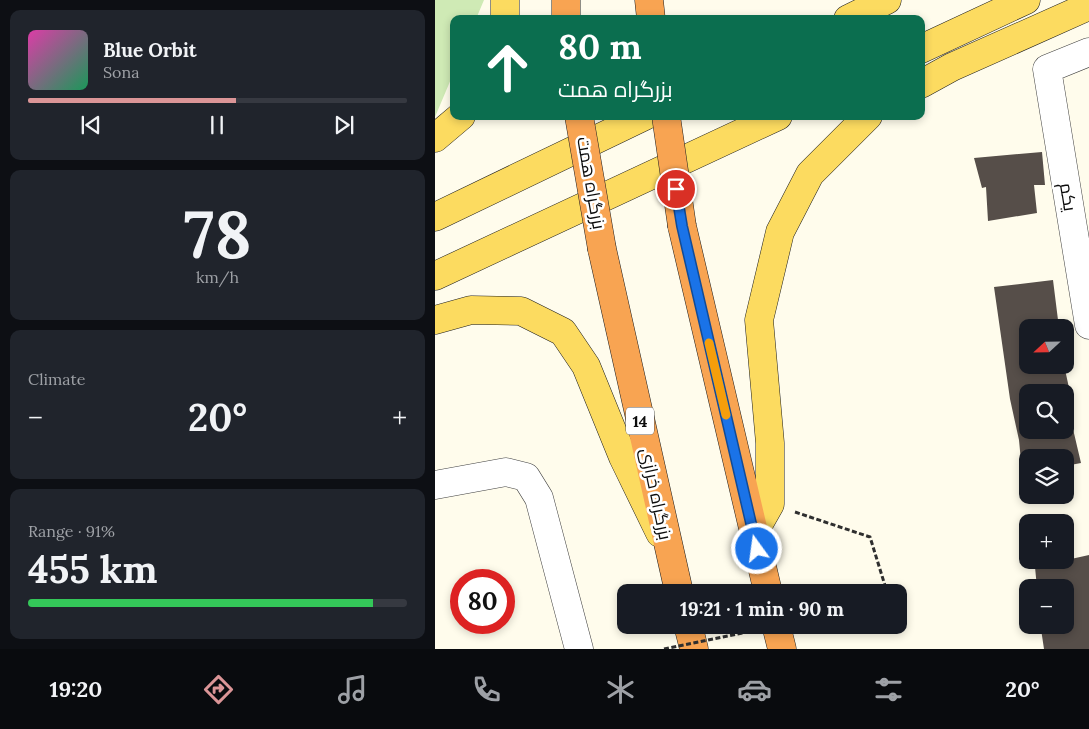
<!DOCTYPE html>
<meta charset="utf-8">
<style>
body{margin:0;font-family:Lora,Cairo,serif;background:#20242c;color:#f1f3f6;height:100vh;display:flex;flex-direction:column;font-size:19px;white-space:nowrap}
*{box-sizing:border-box;margin:0}
p{font-size:16px;color:#9ea1a6}
.icon{flex:none;width:28px;height:28px;fill:none;stroke:currentColor;stroke-width:2;stroke-linecap:round;stroke-linejoin:round}
.map{position:relative;flex:1;overflow:hidden}
.details{display:flex;flex-direction:column;gap:10px;padding:10px;background:#0d0f14;width:435px}
.details>*{flex:none}
.banner{position:absolute;left:15px;top:15px;width:475px;height:105px;border-radius:10px;box-shadow:0 2px 8px #0003;background:#0b6e4f;color:#fff;overflow:hidden}
.needle{width:32px;rotate:248deg}
.buttons{position:absolute;left:584px;top:319px;display:grid;gap:10px}
.buttons a{display:grid;place-items:center;width:55px;height:55px;border-radius:10px;background:#171b24;box-shadow:0 2px 8px #0003;font-size:25px}
.speed{position:absolute;left:15px;top:569px;display:flex;gap:10px;font-size:25px;font-weight:700;text-align:center}
.speed>*{display:grid;place-content:center;width:65px;height:65px;border-radius:50%;background:#171b24;box-shadow:0 2px 8px #0003;line-height:1}
.speed .limit{border:8px solid #d22;background:#fff;color:#111}
.pin{position:absolute;display:grid;place-items:center;width:42px;height:42px;color:#fff;margin:-21px;border:2px solid #fff;border-radius:50%;box-shadow:0 1px 5px #0007}
.me{position:absolute;width:55px;margin:-28px;rotate:346deg;stroke-linejoin:round;filter:drop-shadow(0 0 4px #0008)}
.turn{display:flex;align-items:center;gap:18px;height:105px;padding:0 25px;font-size:22px}
.turn .icon{width:65px;height:65px;stroke-width:2.5}
.turn b{display:block;font-size:35px;line-height:42px}
.big{font-size:38px;font-weight:800;line-height:1.1}
.details .card{flex:1;display:flex;flex-direction:column;justify-content:center;gap:8px;min-width:0;padding:0 18px;border-radius:10px;background:#20242c}
.details .dial{align-items:center;gap:0}
.dial b{font-size:65px;line-height:1}
.song{display:flex;align-items:center;gap:15px}
.cover{width:60px;height:60px;border-radius:8px;background:linear-gradient(135deg,hsl(320 70% 55%),hsl(150 70% 35%))}
.played{height:5px;border-radius:2px;background:linear-gradient(90deg,#db9597 55%,#363941 55%)}
.keys{display:flex;justify-content:space-around;direction:ltr}
.heat{display:flex;justify-content:space-between;align-items:center;font-size:28px;direction:ltr}
.charge{height:8px;border-radius:4px;background:linear-gradient(90deg,#34c759 91%,#363941 0)}
.trip{position:absolute;left:182px;top:584px;width:290px;height:50px;border-radius:10px;background:#171b24;box-shadow:0 2px 8px #0003;font-weight:800;line-height:50px;text-align:center}
.tabs{display:flex;height:80px;justify-content:space-around;align-items:center;background:#090b0e;color:#9ea1a6}
.tabs .icon{width:35px;height:35px}
.tabs .active{color:#db9597}
.tabs b{font-size:22px;color:#f1f3f6}
main{display:flex;flex:1;min-height:0}
.map>svg:first-child{display:block}
.green{fill:#cfeab5}
.building{fill:#564e49;fill-rule:evenodd}
.lines{fill:none;stroke-linecap:round;stroke-linejoin:round}
.minor-casing{stroke:#404040;stroke-width:29}
.major-casing{stroke:#1e1e1e;stroke-width:29}
.highway-casing{stroke:#1e1e1e;stroke-width:29}
.path{stroke:#2f2f2f;stroke-width:3;stroke-dasharray:5 2.5;stroke-linecap:butt}
.minor{stroke:#fff;stroke-width:28}
.major{stroke:#fcdb60;stroke-width:28}
.highway{stroke:#f8a452;stroke-width:28}
.highway-bridge-casing{stroke:#1e1e1e;stroke-width:29;stroke-linecap:butt}
.path-bridge{stroke:#2f2f2f;stroke-width:3;stroke-dasharray:5 2.5;stroke-linecap:butt}
.highway-bridge{stroke:#f8a452;stroke-width:28}
.route-casing{stroke:#114b97;stroke-width:12}
.route{stroke:#1a73e8;stroke-width:9}
.slow{stroke:#f59e0b;stroke-width:9}
.labels{text-anchor:middle;stroke-width:5;stroke-linejoin:round;paint-order:stroke}
.shield{fill:#fff;stroke:#565656;stroke-width:1}
.shield-label{font-size:16px;font-weight:bold;fill:#0d0d0d}
.street-label{font-size:18px;fill:#0d0d0d;stroke:#fff}
</style>
<main>
<section class="details">
<div class="card">
<div class="song"><i class="cover"></i><div><b>Blue Orbit</b><p>Sona</p></div></div>
<div class="played"></div>
<div class="keys"><svg class="icon" aria-label="previous" viewBox="0 0 24 24"><path d="M18 5L8 12l10 7zM5 5v14"/></svg><svg class="icon" aria-label="pause" viewBox="0 0 24 24"><path d="M8 5v14M16 5v14"/></svg><svg class="icon" aria-label="next" viewBox="0 0 24 24"><path d="M6 5l10 7-10 7zM19 5v14"/></svg></div>
</div>
<div class="card dial"><b>78</b><p>km/h</p></div>
<div class="card"><p>Climate</p>
<div class="heat"><a>−</a><b class="big">20°</b><a>+</a></div>
</div>
<div class="card"><p>Range · 91%</p><b class="big">455 km</b><div class="charge"></div></div>
</section>
<div class="map">
<svg width="654" height="649" viewBox="0 0 654 649">
<rect width="100%" height="100%" fill="#fffcec"/>
<path class="green" d="M0 0H49L41 19H19V72L0 117Z"/>
<path class="building" d="M607 152 610 185H599L602 213 553 221 551 187 547 188 539 158Z
M618 280 624 328H592V365H629L636 397 638 429 646 463 630 466V458H592V471L587 472 584 440 575 399 559 287ZM592 392H630V430H592Z
M654 555V649H609L606 629 630 625V588H602L600 567Z"/>
<g class="lines">
<defs>
<path id="minor" d="M654 52 612 69 654 325
M0 485 71 472 91 477 104 498 144 649"/>
<path id="major" d="M70 19V0
M413 19 452 0
M486 49 591 0
M486 84 517 67 654 6
M0 138 26 116
M0 217 210 116
M0 276 343 116
M0 320 36 310 86 311 128 332 151 366 188 457 225 533
M318 534 335 504V443L324 320 345 232 375 174 433 116"/>
<path id="highway" d="M131 0V19
M214 0 216 19
M247 226 333 592
M167 249 244 592
M253 625 259 649
M341 625 347 649"/>
</defs>
<use href="#minor" class="minor-casing"/>
<use href="#major" class="major-casing"/>
<use href="#highway" class="highway-casing"/>
<path class="path" d="M360 512 435 537 452 592"/>
<use href="#minor" class="minor"/>
<use href="#major" class="major"/>
<use href="#highway" class="highway"/>
<defs>
<path id="highway-bridge" d="M144 116 167 249
M231 116 247 226"/>
</defs>
<use href="#highway-bridge" class="highway-bridge-casing"/>
<path class="path-bridge" d="M229 649 346 625"/>
<use href="#highway-bridge" class="highway-bridge"/>
</g>
<g class="lines">
<defs>
<path id="route" d="M241 189 247 226 322 549"/>
</defs>
<use href="#route" class="route-casing"/>
<use href="#route" class="route"/>
<path class="slow" d="M274 343 291 415"/>
</g>
<g class="labels">
<rect class="shield" x="191" y="407.5" width="28" height="27" rx="4"/>
<g class="shield-label">
<text x="205" y="427">14</text>
</g>
<g class="street-label">
<text transform="translate(156 183) rotate(80)" y="6">بزرگراه همت</text>
<text transform="translate(633 197) rotate(81)" y="6">یکم</text>
<text transform="translate(221 494) rotate(78)" y="6">بزرگراه خرازی</text>
</g>
</g>
</svg>
<div class="buttons">
<a><svg class="needle" viewBox="-14 -14 28 28"><path d="M0-13l5 13h-10z" fill="#e53935"/><path d="M0 13l5-13h-10z" fill="#9ea1a6"/></svg></a>
<a><svg class="icon" aria-label="search" viewBox="0 0 24 24"><circle cx="10" cy="10" r="6"/><path d="M15 15l6 6"/></svg></a>
<a><svg class="icon" aria-label="layers" viewBox="0 0 24 24"><path d="M12 4l9 5-9 5-9-5zM3 14l9 5 9-5"/></svg></a>
<a>+</a>
<a>−</a>
</div>
<div class="speed"><div class="limit">80</div></div>
<div class="pin" style="left:241px;top:189px;background:#d93025"><svg class="icon" aria-label="arrive" viewBox="0 0 24 24"><path d="M6 21V4h12l-3 4 3 4H6"/></svg></div>
<svg class="me" style="left:322px;top:549px" viewBox="-20 -20 40 40"><circle r="17" fill="#1a73e8" stroke="#fff" stroke-width="3"/><path d="M0-11L8 9 0 5-8 9z" fill="#fff"/></svg>
<div class="trip">19:21 · 1 min · 90 m</div>
<div class="banner">
<div class="turn"><svg class="icon" aria-label="ahead" viewBox="0 0 24 24"><path d="M12 20V5M6 11l6-6 6 6"/></svg><div><b>80 m</b>بزرگراه همت</div></div>
</div>
</div>
</main>
<nav class="tabs">
<b>19:20</b>
<svg class="icon active" aria-label="directions" viewBox="0 0 24 24"><path d="M12 3l9 9-9 9-9-9zM9 14v-3h6M13 9l2 2-2 2"/></svg>
<svg class="icon" aria-label="music" viewBox="0 0 24 24"><path d="M9 18V5l10-2v13"/><circle cx="6" cy="18" r="3"/><circle cx="16" cy="16" r="3"/></svg>
<svg class="icon" aria-label="phone" viewBox="0 0 24 24"><path d="M5 4h4l2 5-3 2q2 4 5 5l2-3 5 2v4C11 20 4 13 5 4z"/></svg>
<svg class="icon" aria-label="climate" viewBox="0 0 24 24"><path d="M12 3v18M4 7l16 10M4 17L20 7"/></svg>
<svg class="icon" aria-label="car" viewBox="0 0 24 24"><path d="M5 17H2v-5l4-1 3-4h7l3 4 3 1v5h-3M9 17h6M6 11h13"/><circle cx="7" cy="17" r="2"/><circle cx="17" cy="17" r="2"/></svg>
<svg class="icon" aria-label="filters" viewBox="0 0 24 24"><path d="M4 7h16M4 17h16"/><circle cx="9" cy="7" r="2"/><circle cx="15" cy="17" r="2"/></svg>
<b>20°</b>
</nav>
